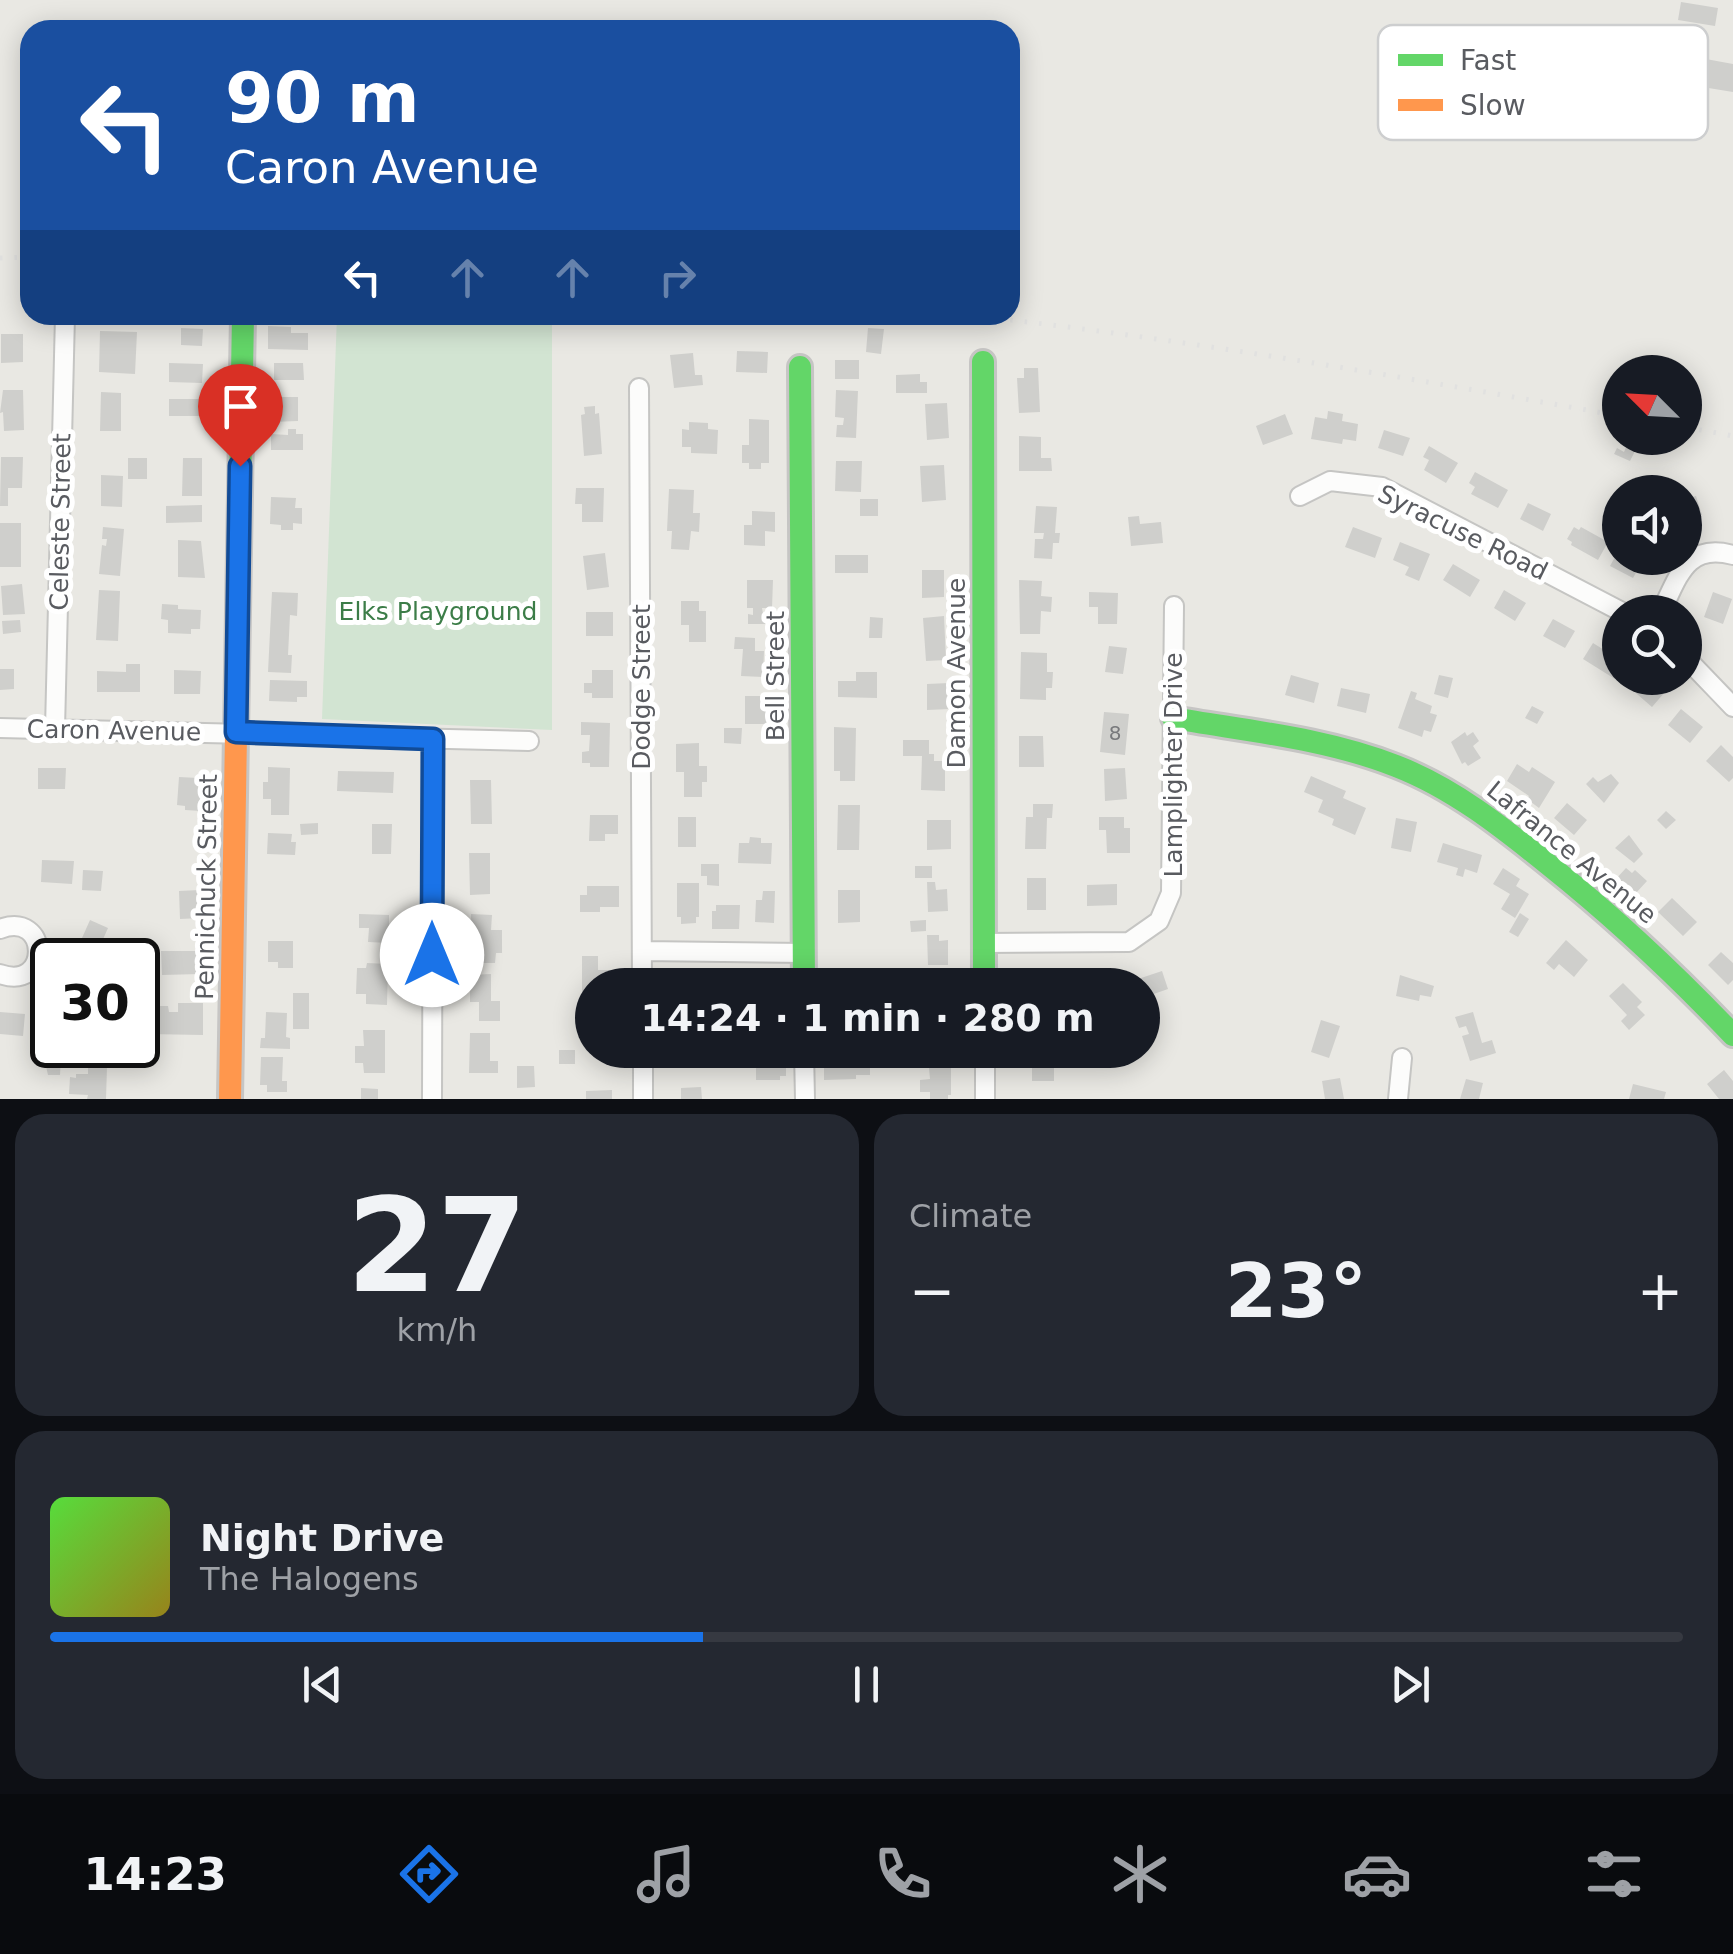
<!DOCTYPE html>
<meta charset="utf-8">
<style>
body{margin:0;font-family:"DejaVu Sans",sans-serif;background:#242831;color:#f1f3f6;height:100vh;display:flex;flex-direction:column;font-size:38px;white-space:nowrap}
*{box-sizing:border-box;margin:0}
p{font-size:32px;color:#9ea1a6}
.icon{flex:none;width:55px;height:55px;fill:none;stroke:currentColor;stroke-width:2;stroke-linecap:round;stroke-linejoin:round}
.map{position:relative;height:1099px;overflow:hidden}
.side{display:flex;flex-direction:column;gap:15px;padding:15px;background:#0d0f14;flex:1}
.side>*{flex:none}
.banner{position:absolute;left:20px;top:20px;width:1000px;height:305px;border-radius:30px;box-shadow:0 5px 25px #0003;background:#1a4fa0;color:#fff;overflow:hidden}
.needle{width:65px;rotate:294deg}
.fabs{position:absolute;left:1602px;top:355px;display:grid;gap:20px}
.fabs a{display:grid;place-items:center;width:100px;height:100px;border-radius:50%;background:#171b24;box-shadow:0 5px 25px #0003;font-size:50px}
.speed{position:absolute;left:30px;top:938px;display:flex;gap:20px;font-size:50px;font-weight:700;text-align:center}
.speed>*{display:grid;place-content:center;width:130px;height:130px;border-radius:50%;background:#171b24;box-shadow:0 5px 25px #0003;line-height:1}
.speed .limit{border:5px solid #111;border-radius:15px;background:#fff;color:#111}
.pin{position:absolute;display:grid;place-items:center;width:85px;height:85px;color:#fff;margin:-102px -42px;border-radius:50% 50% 50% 0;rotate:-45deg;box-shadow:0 0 10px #0007}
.pin .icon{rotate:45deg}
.me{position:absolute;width:110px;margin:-55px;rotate:0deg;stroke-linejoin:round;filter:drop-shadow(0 0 8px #0008)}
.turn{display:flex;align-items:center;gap:35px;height:210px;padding:0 40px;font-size:45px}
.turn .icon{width:130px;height:130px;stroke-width:2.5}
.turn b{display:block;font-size:70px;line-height:85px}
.lanes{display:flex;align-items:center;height:95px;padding:0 40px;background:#0003;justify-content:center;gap:50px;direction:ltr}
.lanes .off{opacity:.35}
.big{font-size:75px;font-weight:700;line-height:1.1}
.side .tile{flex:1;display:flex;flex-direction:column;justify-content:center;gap:15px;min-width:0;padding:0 35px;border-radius:30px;background:#242831}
.side .dial{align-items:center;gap:0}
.dial b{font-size:130px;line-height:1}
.song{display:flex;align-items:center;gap:30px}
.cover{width:120px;height:120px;border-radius:15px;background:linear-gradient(135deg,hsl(110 70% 55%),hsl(50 70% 35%))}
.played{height:10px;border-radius:5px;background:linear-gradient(90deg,#1a73e8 40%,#363941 40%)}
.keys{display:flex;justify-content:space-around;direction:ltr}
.heat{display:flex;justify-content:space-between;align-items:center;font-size:55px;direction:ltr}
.side .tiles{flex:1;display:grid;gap:15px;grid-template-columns:1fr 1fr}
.tile:last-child{grid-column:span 2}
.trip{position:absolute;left:575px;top:968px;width:585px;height:100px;border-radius:50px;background:#171b24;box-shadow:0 5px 25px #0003;font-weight:700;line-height:100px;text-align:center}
.tabs{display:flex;height:160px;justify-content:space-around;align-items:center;background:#090b0e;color:#9ea1a6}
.tabs .icon{width:70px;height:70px}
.tabs .on{color:#1a73e8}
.tabs b{font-size:45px;color:#f1f3f6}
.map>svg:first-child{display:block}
.green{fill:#d2e4d2}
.building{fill:#cfcfcc}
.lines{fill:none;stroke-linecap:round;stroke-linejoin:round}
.street-casing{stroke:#c5c5c3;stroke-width:22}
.fast-casing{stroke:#c6c5c4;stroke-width:28}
.slow-casing{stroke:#c6c5c4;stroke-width:28}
.street{stroke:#fcfcfb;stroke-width:18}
.fast{stroke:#63d668;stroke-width:22}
.slow{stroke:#ff974d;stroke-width:22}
.rail{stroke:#e1e1e0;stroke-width:5;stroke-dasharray:2.5 12;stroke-linecap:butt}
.route-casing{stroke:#114b97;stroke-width:25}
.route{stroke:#1a73e8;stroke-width:18}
.labels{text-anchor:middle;stroke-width:10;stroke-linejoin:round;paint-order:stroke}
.number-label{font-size:20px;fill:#78797c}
.street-label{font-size:25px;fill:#595b60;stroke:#fff}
.park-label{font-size:25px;fill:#3c7d48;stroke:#fff}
.key{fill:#fff;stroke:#cdcecf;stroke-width:2.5}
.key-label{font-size:28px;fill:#595b60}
</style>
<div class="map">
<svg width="1733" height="1099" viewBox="0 0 1733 1099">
<rect width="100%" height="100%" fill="#e9e8e3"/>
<path class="green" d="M337 315H552V730L322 719Z"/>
<path class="building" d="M1681 2 1718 8 1715 26 1678 20Z
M1695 57 1733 64V92L1690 85Z
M268 326 291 327V333H308V350L268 349Z
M181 328 203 329 202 346 181 345Z
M868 328 884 329 881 354 866 352Z
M100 331 137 332 135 374 99 372Z
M1 334H23V362L1 363Z
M737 351 768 352 767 373 736 372Z
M693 353 695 375H702L703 385 674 388 670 355Z
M835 360H859V379H835Z
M169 363 203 364 202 383 169 382Z
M274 363H303L304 380H274Z
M1024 368H1038L1040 412 1019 413 1017 378H1024Z
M920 374V382H927V393H896V375Z
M3 390H23L24 430 4 431 3 412 0 413Z
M836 390 858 391 856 438 836 437 837 425H843L844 418 835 417Z
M101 392 121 393V431H100Z
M272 397H298V421L272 422Z
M169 399H203V416H169Z
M947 403 949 438 927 440 925 404Z
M595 406V414L599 413 602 454 584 456 581 415 585 414 584 407Z
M1328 411 1343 414 1342 421 1358 424 1356 441 1343 439 1342 444 1311 439 1315 417 1327 419Z
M1285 414 1293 434 1263 445 1256 426Z
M749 419 769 420V463H761V469H749V463H742V445H749Z
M689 422 708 423V429L718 430 717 454 691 453V447H682V429L689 430Z
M288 429H296V434H303V450H271V434L288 435Z
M1384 430 1410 438 1403 456 1378 448Z
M1019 436 1041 437V458H1051L1052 471H1019Z
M1627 445 1636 449 1630 461 1614 454 1617 448 1624 452Z
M1429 446 1458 463 1446 483 1424 470 1429 460 1423 457Z
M1 457H23L22 488H8V506H0Z
M128 458H147V479H128Z
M183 458H202V496H182Z
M836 461H862L861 492 835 491Z
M944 465 946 500 922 502 920 466Z
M1475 472 1508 490 1498 508 1471 494 1475 487 1469 483Z
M101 475 123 476 122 507 101 506Z
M576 488H604L603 522H582V504H575Z
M669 489 694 490 693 513H700L699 532 691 531 689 550 671 549 672 531H667Z
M1696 496 1702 515 1685 520V499Z
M271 497 296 498 295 508H302V524L293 523V530H281V525L270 524Z
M860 499H878V516H860Z
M1528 503 1551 514 1543 531 1520 519Z
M202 505V522L166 523V506Z
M1036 506 1057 507 1055 533H1060L1059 543H1053L1052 559 1034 558 1035 539H1043L1044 533H1034Z
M752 511 775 512V532L765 531V546L744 545V525H752Z
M1139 516 1140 524 1161 522 1163 543 1131 546 1128 517Z
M0 523H21V567H0Z
M103 527 124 529 120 576 99 574 102 545 106 546 107 539H102Z
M1353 527 1382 538 1375 558 1345 547Z
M1574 527 1579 530 1581 527 1608 542 1598 560 1571 545 1572 542 1567 539Z
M178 540 201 541 205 578 178 577Z
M1400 542 1430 554 1419 581 1405 575 1409 567 1393 560Z
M1620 548V558H1633L1642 562 1633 578 1610 566Z
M605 553 609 587 587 590 583 556Z
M835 555H868V573H835Z
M1453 564 1480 580 1470 597 1443 580Z
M922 570H944V597L922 598Z
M747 580H773L772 608H762L765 624H748V614L753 615V608H747Z
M1019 580 1042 581 1041 596 1052 597 1051 612 1041 611 1040 634H1020Z
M22 584 25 614 3 615 1 586Z
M99 590 120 591 118 641 96 640Z
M1504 590 1526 603 1515 621 1494 608Z
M272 592 298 593 297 616 290 615 288 655H292L291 673 268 672Z
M1089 592 1118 593 1117 624H1098V607H1089Z
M1713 592 1732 599 1723 624 1704 617Z
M681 601H699V611H706V642H689V625H681Z
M162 604 178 605V609L201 610 200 629H191V634L168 633V620L161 619Z
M586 612H613V636H586Z
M944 616 946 660 926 661 923 618Z
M870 617 883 618 882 638H869Z
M1553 619 1575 631 1565 648 1543 636Z
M20 620 21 632 3 634 2 621Z
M735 637 755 638V651H764L763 677 741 676 743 649H734Z
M1593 643 1617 658 1612 665 1620 671 1615 679 1583 659Z
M1109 646 1127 648 1123 674 1105 672Z
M1021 652 1047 653V672H1053L1052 688H1046V700L1020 699Z
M126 664H140V692H97V671L126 672Z
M0 669H14V689L0 690Z
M174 670 201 671 200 694H174Z
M592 670H613V698H592V693H584V683H592Z
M856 672H877V698L838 697V681H856Z
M1291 675 1319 683 1314 703 1285 695Z
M1439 675 1453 678 1448 698 1434 694Z
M1639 678H1648L1665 692 1652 707 1630 688Z
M270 680 307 681V697H297V702L269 701Z
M949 683 950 709 927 710V684Z
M1341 688 1370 694 1366 713 1337 706Z
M1411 691 1417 693 1415 699 1432 706 1430 713 1437 715 1431 732 1424 730 1422 737 1398 728Z
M745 696H767V724H745Z
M1532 706 1544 712 1537 724 1525 718Z
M1681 709 1703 727 1690 743 1668 725Z
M1104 712 1129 714 1125 755 1100 752Z
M581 722 610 723 609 767H590V763H582V752L589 751 590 735H581Z
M834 727 856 728 855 781H840V771H834Z
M724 728H742L741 744 724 743Z
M1465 732 1467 736 1473 732 1479 741 1473 746 1481 758 1468 766 1465 762 1462 764 1451 742Z
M1019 736H1043L1044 767H1019Z
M903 740H929V754H934V761H945V791L921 790 922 756H903Z
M699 743V766H707V782H702V797H684V772H676V744Z
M1721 745 1733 757V778L1729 782 1706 761Z
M1517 764 1529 772 1532 767 1555 782 1539 808 1527 799 1529 796 1507 781Z
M268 767 290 768 289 815H271V799H263V782H268Z
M38 768H66L65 789H38Z
M1125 768 1127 799 1105 801 1104 769Z
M338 771 394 772 393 793 337 791Z
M1611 774 1619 783 1604 803 1586 784 1593 777 1598 782Z
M1311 776 1346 791 1343 798 1366 808 1355 835 1332 825 1334 819 1318 812 1323 800 1304 792Z
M179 777 198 778V788H202L201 811 185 810V806L177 805Z
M470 780H491L492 824H471Z
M1567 803 1587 820 1574 835 1554 818Z
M1033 804H1053L1052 818H1047L1046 849H1025L1026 817H1033Z
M838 805H860L859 850H837Z
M1666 811 1676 820 1666 829 1657 820Z
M590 815H618V834H605V841H589Z
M678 817H696V847H678Z
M1099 817H1124V828H1130V853H1107L1106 830H1099Z
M1396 818 1417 822 1411 852 1391 848Z
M927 820H951V849L927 850Z
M318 823V834L301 835 300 824Z
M372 824H392L391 854H372Z
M268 833 292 834 291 842H296L295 855 267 854Z
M1629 835 1643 854 1634 863 1615 848Z
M750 837 761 838V843H772L771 864 738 863 739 843H749Z
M1443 843 1482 855 1477 873 1465 869 1463 877 1456 875 1458 868 1437 862Z
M469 853H490V894L470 895Z
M42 860 74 861 72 884 41 882Z
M701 864H719V886L707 885V876H701Z
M915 866H932V878H915Z
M1503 868 1520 879 1516 886 1529 894 1515 918 1501 909 1510 894 1493 884Z
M1626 868 1632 873 1635 870 1647 881 1636 893 1631 888 1628 892 1615 880Z
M83 870 103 871 101 891 82 890Z
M1027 878H1046V910H1027Z
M927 882H935L936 890 947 889 948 911 928 912Z
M677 883H699V917H696V923L681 924V917H677Z
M1117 884V905L1087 906V885Z
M587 886H619V907H600V912H580V895H587Z
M200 890 201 918 180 919 179 891Z
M838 890H860V922L838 923Z
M763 891H775L774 923 755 922 756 900H762Z
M1672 898 1697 922 1683 936 1658 912Z
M716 905H740L739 929H712V911H716Z
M1520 913 1529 919 1518 937 1509 932Z
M359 914 389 915V943L368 942 369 928H359Z
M471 914 492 915 491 930H502V953H496L495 963H477V945L470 944Z
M90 920 108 928 96 955 78 947Z
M926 920V931L911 932 910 921Z
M927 935H939V941L948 940V965H928Z
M1566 940 1588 960 1574 977 1559 964 1554 970 1546 963Z
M268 941H293V968H278V962H268Z
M161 951H199L200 974 162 975Z
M1721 952 1733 963V980L1728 985 1708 965Z
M582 956H598V970H615V985H592V992H582Z
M367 963 388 964 387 1005 366 1004V994H356L357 968H366Z
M1162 971 1168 989 1142 998V985H1136L1135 980Z
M876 972H891L890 985H875Z
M491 974V1001H500V1021H479V1002H470V975Z
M1400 975 1434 986 1431 997 1420 995 1419 1001 1396 996Z
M1623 983 1642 1002 1637 1007 1645 1015 1629 1030 1621 1021 1627 1015 1609 996Z
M293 993H309V1029H293Z
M178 1003H203V1035L147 1034V1028H141V1017H147V1006H168L169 1012H178Z
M0 1012 25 1014 23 1036 0 1034Z
M266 1012 287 1013 286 1037 290 1038V1049L260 1048 261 1038H265Z
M1473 1012 1482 1043 1492 1040 1496 1053 1470 1061 1462 1036 1469 1034 1466 1026 1459 1028 1455 1017Z
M1321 1020 1340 1026 1329 1058 1311 1052Z
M363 1030H385V1073H364L363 1063H355V1046H364Z
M470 1033H490V1061H498V1073H469Z
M559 1050H575V1064H559Z
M874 1050H889V1064H874Z
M772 1054 773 1059 786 1061V1076H780V1080H756V1059H762V1055Z
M930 1055H951V1095H948V1099H930V1092H920V1080L930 1079 929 1068H925V1062H930Z
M1032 1055H1053V1063H1058V1067H1054V1081H1032Z
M61 1057 60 1075H48L44 1058Z
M261 1057H283L282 1081H287V1092H267V1085H260Z
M856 1057V1062L870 1061V1075H856V1079L824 1080V1058Z
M517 1066H534L535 1087 517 1088Z
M88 1067H107L106 1099H87L88 1095 69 1094 70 1077 76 1078V1074H88Z
M1724 1070 1733 1081V1099H1719L1707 1084Z
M1340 1078 1344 1099H1325L1322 1081Z
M1466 1079 1483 1083 1479 1099H1460Z
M1633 1084 1666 1092 1664 1099H1629Z
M701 1087 702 1099H681V1088Z
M361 1088 378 1089V1099H361Z
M612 1090V1099H586V1091Z"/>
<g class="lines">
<defs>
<path id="street" d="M639 388 642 985
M1300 496 1330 481 1382 487 1622 612
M1661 612C1678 578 1686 542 1733 555
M1685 657 1733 707
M0 728 529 741
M55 729 65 315
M0 929C50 910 51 992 0 974
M984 943 1129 942 1159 921 1171 893 1174 606
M642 951 804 953
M643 1050V1099
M804 1050 805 1099
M985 1050V1099
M432 1099 433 739
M1398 1099 1402 1058"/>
<path id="fast" d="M983 362 984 985
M800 367 804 985
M239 551 243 315
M1173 718C1247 731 1325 738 1396 766 1453 788 1502 827 1549 865 1614 917 1675 974 1733 1035"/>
<path id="slow" d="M230 1099 239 551"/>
</defs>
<use href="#street" class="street-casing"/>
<use href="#fast" class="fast-casing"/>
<use href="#slow" class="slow-casing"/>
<use href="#street" class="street"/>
<use href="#fast" class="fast"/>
<use href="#slow" class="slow"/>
<path class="rail" d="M0 258 30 257
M967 315C1186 339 1403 377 1620 416
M1685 427 1733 436"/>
</g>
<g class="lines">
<defs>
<path id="route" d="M240 466 236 732 433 739 432 955"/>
</defs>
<use href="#route" class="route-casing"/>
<use href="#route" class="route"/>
</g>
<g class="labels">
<g class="number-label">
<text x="1115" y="740">8</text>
</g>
<g class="street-label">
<text transform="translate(60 522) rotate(-89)" y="9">Celeste Street</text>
<text transform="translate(1463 532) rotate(26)" y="9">Syracuse Road</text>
<text transform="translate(956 673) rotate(-90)" y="9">Damon Avenue</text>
<text transform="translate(775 676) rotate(-90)" y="9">Bell Street</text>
<text transform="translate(641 687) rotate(-90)" y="9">Dodge Street</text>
<text transform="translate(114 730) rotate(1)" y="9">Caron Avenue</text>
<text transform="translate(1173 765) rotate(-90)" y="9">Lamplighter Drive</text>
<text transform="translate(1572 852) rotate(39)" y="9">Lafrance Avenue</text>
<text transform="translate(206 887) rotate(-89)" y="9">Pennichuck Street</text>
</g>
<g class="park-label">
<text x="438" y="620">Elks Playground</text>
</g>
</g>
<rect x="1378" y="25" width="330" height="115" rx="15" class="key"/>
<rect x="1398" y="54" width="45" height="12" fill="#63d668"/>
<rect x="1398" y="99" width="45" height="12" fill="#ff974d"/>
<g class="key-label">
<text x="1460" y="70">Fast</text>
<text x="1460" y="115">Slow</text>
</g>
</svg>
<div class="fabs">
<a><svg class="needle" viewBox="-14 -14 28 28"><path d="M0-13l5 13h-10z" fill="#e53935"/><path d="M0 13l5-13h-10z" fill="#9ea1a6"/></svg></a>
<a><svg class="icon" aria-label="sound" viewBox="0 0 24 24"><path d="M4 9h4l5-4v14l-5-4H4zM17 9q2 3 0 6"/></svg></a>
<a><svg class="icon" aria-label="search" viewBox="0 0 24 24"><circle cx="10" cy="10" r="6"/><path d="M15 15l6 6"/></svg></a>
</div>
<div class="speed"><div class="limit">30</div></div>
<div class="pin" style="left:240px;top:466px;background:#d93025"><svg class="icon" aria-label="arrive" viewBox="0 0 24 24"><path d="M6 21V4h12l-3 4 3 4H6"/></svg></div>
<svg class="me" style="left:432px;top:955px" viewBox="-20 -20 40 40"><circle r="19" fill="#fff"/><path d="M0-13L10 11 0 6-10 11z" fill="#1a73e8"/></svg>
<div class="trip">14:24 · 1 min · 280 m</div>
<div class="banner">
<div class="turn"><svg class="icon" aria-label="left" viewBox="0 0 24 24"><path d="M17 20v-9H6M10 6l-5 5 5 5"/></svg><div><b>90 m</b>Caron Avenue</div></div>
<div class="lanes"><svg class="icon" aria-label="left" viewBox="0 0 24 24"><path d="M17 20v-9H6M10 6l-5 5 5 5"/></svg><svg class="icon off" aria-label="ahead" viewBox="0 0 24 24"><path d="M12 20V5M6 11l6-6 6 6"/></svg><svg class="icon off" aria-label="ahead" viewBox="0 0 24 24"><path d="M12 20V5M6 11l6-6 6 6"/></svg><svg class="icon off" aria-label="right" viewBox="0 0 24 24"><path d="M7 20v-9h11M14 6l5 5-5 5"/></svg></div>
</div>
</div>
<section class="side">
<div class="tiles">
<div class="tile dial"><b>27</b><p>km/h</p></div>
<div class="tile"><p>Climate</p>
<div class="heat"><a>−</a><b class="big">23°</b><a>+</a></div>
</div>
<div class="tile">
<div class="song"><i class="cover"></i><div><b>Night Drive</b><p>The Halogens</p></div></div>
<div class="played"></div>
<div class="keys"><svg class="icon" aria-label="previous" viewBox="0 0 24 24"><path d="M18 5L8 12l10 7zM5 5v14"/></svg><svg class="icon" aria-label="pause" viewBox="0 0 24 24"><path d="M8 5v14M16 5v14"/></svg><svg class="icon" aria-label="next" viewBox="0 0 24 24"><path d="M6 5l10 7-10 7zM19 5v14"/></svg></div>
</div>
</div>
</section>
<nav class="tabs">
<b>14:23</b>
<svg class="icon on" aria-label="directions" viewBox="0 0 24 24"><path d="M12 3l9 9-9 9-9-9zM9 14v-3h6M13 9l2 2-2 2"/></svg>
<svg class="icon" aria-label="music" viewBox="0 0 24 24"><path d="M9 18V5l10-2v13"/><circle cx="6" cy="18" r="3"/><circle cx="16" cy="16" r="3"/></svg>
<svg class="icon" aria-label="phone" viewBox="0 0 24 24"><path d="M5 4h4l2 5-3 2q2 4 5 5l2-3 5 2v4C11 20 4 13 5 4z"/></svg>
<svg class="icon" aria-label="climate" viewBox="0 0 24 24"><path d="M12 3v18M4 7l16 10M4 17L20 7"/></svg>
<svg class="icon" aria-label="car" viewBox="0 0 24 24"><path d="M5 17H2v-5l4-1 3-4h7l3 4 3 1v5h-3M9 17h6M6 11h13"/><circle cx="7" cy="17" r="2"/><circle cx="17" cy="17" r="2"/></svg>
<svg class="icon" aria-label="filters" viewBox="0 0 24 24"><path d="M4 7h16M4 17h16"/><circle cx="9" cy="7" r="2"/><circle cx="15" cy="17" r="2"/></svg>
</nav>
